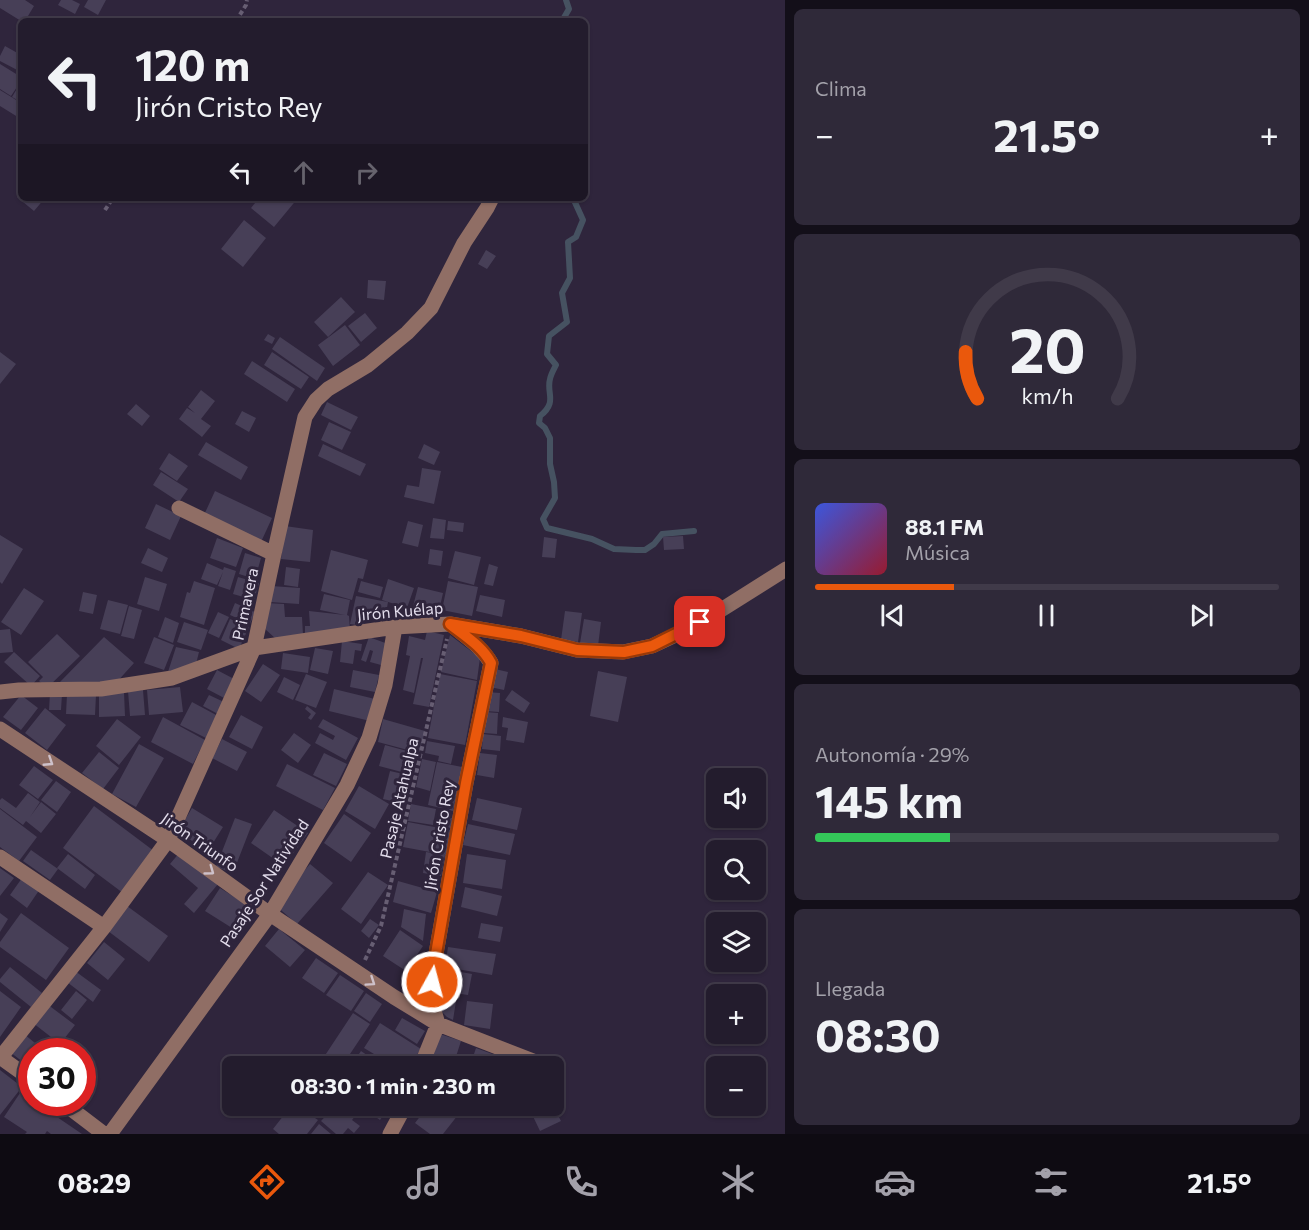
<!DOCTYPE html>
<html lang="es">
<meta charset="utf-8">
<style>
body{margin:0;font-family:Commissioner,sans-serif;background:#2f2939;color:#f1f3f6;height:100vh;display:flex;flex-direction:column;font-size:22px;white-space:nowrap}
*{box-sizing:border-box;margin:0}
p{font-size:20px;color:#a3a1aa}
.icon{flex:none;width:33px;height:33px;fill:none;stroke:currentColor;stroke-width:2;stroke-linecap:round;stroke-linejoin:round}
.map{position:relative;flex:1;overflow:hidden}
.drawer{display:flex;flex-direction:column;gap:9px;padding:9px;background:#130f19;width:524px}
.drawer>*{flex:none}
.hud{position:absolute;left:18px;top:18px;width:570px;height:183px;border-radius:9px;box-shadow:0 2px 4px #0004,0 0 0 2px #403a49;background:#231c2d;color:#f1f3f6;overflow:hidden}
.buttons{position:absolute;left:706px;top:768px;display:grid;gap:12px}
.buttons a{display:grid;place-items:center;width:60px;height:60px;border-radius:9px;background:#231c2d;box-shadow:0 2px 4px #0004,0 0 0 2px #403a49;font-size:30px}
.speed{position:absolute;left:18px;top:1038px;display:flex;gap:12px;font-size:30px;font-weight:700;text-align:center}
.speed>*{display:grid;place-content:center;width:78px;height:78px;border-radius:50%;background:#231c2d;box-shadow:0 2px 4px #0004,0 0 0 2px #403a49;line-height:1}
.speed .limit{border:9px solid #d22;background:#fff;color:#111}
.pin{position:absolute;display:grid;place-items:center;width:51px;height:51px;color:#fff;margin:-26px;border-radius:12px;box-shadow:0 3px 9px #0006}
.me{position:absolute;width:66px;margin:-33px;rotate:7deg;stroke-linejoin:round;filter:drop-shadow(0 0 4px #0008)}
.turn{display:flex;align-items:center;gap:21px;height:126px;padding:0 18px;font-size:27px}
.turn .icon{width:78px;height:78px;stroke-width:2.5}
.turn b{display:block;font-size:42px;line-height:51px}
.lanes{display:flex;align-items:center;height:57px;padding:0 18px;background:#0003;justify-content:center;gap:30px;direction:ltr}
.lanes .off{opacity:.35}
.big{font-size:45px;font-weight:700;line-height:1.1}
.drawer .tile{flex:1;display:flex;flex-direction:column;justify-content:center;gap:9px;min-width:0;padding:0 21px;border-radius:9px;background:#2f2939}
.drawer .dial{align-items:center;gap:0}
.dial svg{height:156px;overflow:visible;fill:none;stroke:#403a49;stroke-width:7;stroke-linecap:round;text-anchor:middle}
.dial text{fill:#f1f3f6;stroke:none}
.song{display:flex;align-items:center;gap:18px}
.cover{width:72px;height:72px;border-radius:9px;background:linear-gradient(135deg,hsl(230 70% 55%),hsl(350 70% 35%))}
.played{height:6px;border-radius:3px;background:linear-gradient(90deg,#ea580c 30%,#403a49 30%)}
.keys{display:flex;justify-content:space-around;direction:ltr}
.heat{display:flex;justify-content:space-between;align-items:center;font-size:33px;direction:ltr}
.charge{height:9px;border-radius:4px;background:linear-gradient(90deg,#34c759 29%,#403a49 0)}
.trip{position:absolute;left:222px;top:1056px;width:342px;height:60px;border-radius:9px;background:#231c2d;box-shadow:0 2px 4px #0004,0 0 0 2px #403a49;font-weight:700;line-height:60px;text-align:center}
.menu{display:flex;height:96px;justify-content:space-around;align-items:center;background:#0e0b12;color:#a3a1aa}
.menu .icon{width:42px;height:42px}
.menu .on{color:#ea580c}
.menu b{font-size:27px;color:#f1f3f6}
main{display:flex;flex:1;min-height:0}
.map>svg:first-child{display:block}
.lines{fill:none;stroke-linecap:round;stroke-linejoin:round}
.stream{stroke:#465261;stroke-width:6}
.building{fill:#473f57}
.path{stroke:#675e73;stroke-width:4;stroke-dasharray:4.5 3;stroke-linecap:butt}
.minor{stroke:#906e65;stroke-width:15}
.oneway{stroke:#cec1ca}
.route-casing{stroke:#983908;stroke-width:15}
.route{stroke:#ea580c;stroke-width:10}
.labels{text-anchor:middle;stroke-width:6;stroke-linejoin:round;paint-order:stroke}
.street-label{font-size:16px;fill:#e3ddec;stroke:#2f253c}
</style>
<main>
<div class="map">
<svg width="786" height="1134" viewBox="0 0 786 1134">
<rect width="100%" height="100%" fill="#2f253c"/>
<g class="lines">
<path class="stream" d="M562 21 569 9 566 0
M573 198 583 220 576 237 568 242 570 278 562 293 567 322 549 336 547 354 556 365C554 369 551 374 550 379 546 393 558 402 540 416L539 423 545 428 550 438V464L554 482 555 498 543 519 547 528 592 539 614 549 636 550H645L654 544 662 534 694 531"/>
</g>
<path class="building" d="M0 0H25L34 6 25 21H21L0 8Z
M61 0H72L80 4 75 14 58 5Z
M88 0H106L98 15 84 7Z
M5 46 21 55V72L0 61V56Z
M0 64 21 77V81L11 96 0 89Z
M18 87 21 88V102L12 97Z
M0 90 21 103V119L0 106Z
M21 192V198H45L34 211 17 197Z
M259 198H298L274 227 251 208Z
M244 220 266 238 243 267 221 249Z
M486 250 496 256 487 269 478 264Z
M368 280 386 281 384 300 367 298Z
M341 297 355 312 328 337 314 322Z
M365 313 377 328 361 342 348 326Z
M345 325 360 345 333 366 318 345Z
M268 334 275 338 272 344 264 340Z
M280 337 325 368 317 381 272 349Z
M0 352 16 364 0 384Z
M272 352 309 377 301 389 264 365Z
M252 361 295 389 287 402 244 374Z
M201 390 215 401 201 419 211 426 202 437 179 419 187 408 195 413 188 407Z
M327 402 358 417 351 430 321 415Z
M136 404 150 416 142 426 127 414Z
M242 411 256 418 249 432 235 424Z
M329 422 351 432 342 450 321 440Z
M206 442 248 467 241 480 198 455Z
M323 444 366 464 360 476 318 456Z
M424 444 440 452 434 465 418 458Z
M169 453 188 466 177 481 159 469Z
M422 468 441 471 434 504 404 497 407 485 419 487Z
M161 472 188 489 179 502 153 485Z
M215 491 272 518 261 542 204 515Z
M156 504 181 516 170 540 145 528Z
M433 518 446 520 444 539 430 538Z
M408 521 423 525 418 547 402 543Z
M448 521 464 523 463 532 447 530Z
M285 526 313 530 310 562 281 559Z
M0 535 23 549 2 584 0 582Z
M683 536 684 549 664 550 663 537Z
M544 537 557 539 555 558 542 557Z
M217 538 243 548 236 567 210 558Z
M148 548 168 558 162 572 141 563Z
M430 549 443 551 441 566 428 564Z
M331 550 368 560 363 579 358 578 352 600 321 591Z
M455 551 481 557 474 585 448 578Z
M245 553 261 558 255 579 239 574Z
M207 563 223 570 224 567 236 571 230 590 218 586 223 572 217 585 201 579Z
M489 564 498 567 493 586 484 584Z
M286 567 300 569 298 587 284 585Z
M145 577 167 584 159 611 137 604Z
M238 577 259 583 254 600 233 594Z
M388 579 414 588 407 608 382 600Z
M194 581 215 588 204 625 180 617 187 592 190 593Z
M361 581 383 587 380 598 358 592Z
M448 581 478 587 472 616 442 610Z
M271 586 300 588 299 604 270 602Z
M418 587 443 593 439 611 428 608 426 614 412 610Z
M24 588 44 601 21 635 1 622Z
M83 592 97 595 93 614 79 611Z
M324 594 350 600 347 615 349 616 350 631 305 634V626H310L309 611 345 615 320 610Z
M480 595 505 600 502 617 476 611Z
M356 596 388 602 385 619 365 615 363 626 350 624Z
M108 600 128 605 120 634 100 629Z
M235 603 255 612 250 624 230 615Z
M266 603 284 604 285 617H302L303 635 276 639 264 628Z
M129 606 142 610 134 639 121 636Z
M565 611 582 613 578 642 561 640Z
M218 612 229 617 219 638 208 633Z
M165 617 179 623 173 643 158 637Z
M230 619 249 627 239 649 221 640Z
M584 619 601 622 598 646 580 643Z
M184 622 208 630 201 650 177 642Z
M10 629 13 652 0 653V630Z
M427 631 444 635 429 707 413 704 423 658H421L414 693 403 690 410 656 406 655 409 636 425 640Z
M57 634 80 656 47 688 39 681 43 677 28 662Z
M450 635 480 658 477 680 441 672Z
M104 637 134 663 115 684 59 683Z
M154 637 174 645 164 670 144 663Z
M369 637 388 644 381 665 370 662 373 651 370 650 366 662 361 660Z
M342 641 362 644 361 651 355 650 353 664 340 662Z
M176 647 199 652 196 664 168 672Z
M315 648 333 651 328 674 310 670Z
M14 652 40 676 31 686 4 662Z
M283 653 310 657 308 673 281 669Z
M263 664 280 675 261 702 245 691Z
M495 669 508 672 504 690 490 687Z
M217 670 236 680 226 699 207 689Z
M353 670 379 675 375 692 350 687Z
M598 671 627 677 618 722 590 716Z
M306 674 327 682 316 708 295 700Z
M440 674 477 681 465 745 428 738Z
M284 677 300 685 293 700 277 692Z
M180 687 183 712 149 715 147 690Z
M334 689 375 699 370 721 329 711Z
M143 690 145 715 130 716 128 691Z
M512 690 530 703 524 713 505 700Z
M124 692 125 716 99 717V693Z
M486 692 500 693 499 712 485 711Z
M50 693 62 694 61 710H49Z
M67 694 96 695 95 715 66 714Z
M21 695 38 708 21 730 3 717Z
M209 695 224 702 218 714 203 706Z
M192 702 218 716 206 738 180 725Z
M307 706 316 713 311 720 308 718 311 714 305 709Z
M45 708 66 725 47 750 25 733Z
M485 712 498 713 497 734 484 733Z
M241 715 263 727 252 749 229 737Z
M163 717 205 740 193 764 151 742Z
M503 717 528 722 524 743 506 740 508 728 502 727Z
M117 719 141 737 119 765 96 746Z
M323 719 358 738 346 760 315 743 320 733 333 740 335 736 318 727Z
M383 719 425 731 419 753 378 742Z
M294 733 311 745 298 763 281 750Z
M483 734 501 736 500 751 482 749Z
M222 739 247 752 237 771 212 758Z
M427 741 455 746 451 764 438 761 439 756 425 753Z
M139 744 164 758 136 807 112 794Z
M385 745 418 754 413 775 379 766Z
M99 752 119 768 103 789 82 773Z
M324 753 347 764 336 786 313 775Z
M480 753 497 755 494 778 477 775Z
M422 759 436 762 430 791 416 787Z
M437 762 462 767 453 811 428 805Z
M287 764 335 788 323 810 276 786Z
M34 766 53 780 38 799 19 785Z
M390 771 412 776 405 804 383 799Z
M56 781 71 792 57 812 41 800Z
M359 786 389 804 375 829 345 811Z
M28 793 40 802 30 817 41 802 56 814 41 833 26 821 23 825 0 808V800L2 798 16 808Z
M477 798 522 808 517 830 472 820Z
M411 804 436 809 433 825 408 821Z
M94 806 154 851 123 893 63 848Z
M192 808 223 827 208 851 178 832Z
M0 809 37 837 19 861 0 847Z
M274 810 308 833 284 866 251 843Z
M344 814 371 833 351 862 324 843Z
M440 816 452 818 451 828 438 826Z
M235 818 252 824 233 873 216 867Z
M408 822 450 830 446 855 403 847Z
M468 824 515 834 510 855 463 845Z
M31 850 58 869 50 880 23 861Z
M180 852 218 884 194 913 184 904 198 888 170 864Z
M426 852 445 855 441 876 423 873Z
M68 854 95 875 85 889 57 868Z
M467 854 506 860 502 889 463 883Z
M310 864 333 883 297 924 275 905Z
M0 868 14 878 0 896Z
M368 872 388 885 361 924 341 909Z
M22 878 40 889 27 908 10 895Z
M398 881 437 892 431 913 393 902Z
M465 887 502 896 497 916 461 907Z
M220 888 255 910 240 933 205 911Z
M127 906 168 936 149 962 108 931Z
M404 909 426 914 423 941 401 927Z
M0 913 8 919 0 932Z
M21 913 69 948 46 980 0 947V942Z
M370 919 379 925 369 938 361 931Z
M481 923 503 927 500 942 478 938Z
M279 929 305 950 290 967 265 946Z
M400 930 423 946 406 971 383 956Z
M104 942 125 959 108 980 87 963Z
M448 947 496 954 492 975 445 967Z
M316 958 338 973 324 993 302 978Z
M10 967 42 993 31 1007 0 982V979Z
M444 969 472 974 468 995 441 991Z
M75 971 101 990 93 1002 67 982Z
M340 975 364 991 351 1011 326 995Z
M0 991 21 1007 0 1037Z
M76 991 87 1000 72 1019 61 1010Z
M366 993 382 1004 370 1022 354 1011Z
M440 993 457 995 453 1020 447 1017 442 1012 439 1005Z
M467 1001 493 1004 490 1029 464 1025Z
M47 1004 75 1025 60 1044 33 1023Z
M353 1013 370 1024 342 1066H318Z
M402 1018 425 1031 417 1044 395 1030Z
M380 1023 421 1049 409 1066H394L364 1048Z
M24 1034 46 1052H32V1069L10 1052Z
M440 1034 461 1041 453 1066H430Z
M476 1048 506 1059 503 1066H470Z
M361 1051 377 1062 374 1066H351Z
M0 1070 22 1087 0 1115Z
M20 1093 32 1100V1102H35L82 1134H51L47 1131 45 1134H25L27 1132 4 1117Z
M291 1106H307L312 1116 318 1120 307 1134H279L273 1129Z
M335 1106H358L361 1109 352 1120 360 1126 354 1133 348 1128 343 1134H336L321 1121Z
M360 1106H390L380 1120Z
M428 1106H465L443 1134H430L415 1123Z
M528 1106H553L561 1121 540 1131Z
M319 1124 331 1134H311Z"/>
<g class="lines">
<path class="path" d="M236 21 246 5 247 0
M105 210 113 198
M365 960 381 926 447 639"/>
<path class="minor" d="M179 508 274 554
M0 692 19 690 101 689 172 678 254 648 395 627 450 624 521 636 577 650 623 652 652 646 680 633 721 610 786 569
M0 729 168 840 270 914 394 997 438 1024 546 1066
M0 857 104 927
M0 1057 32 1080
M0 1058 104 927 168 840 254 648 274 554 305 417 316 400 328 389 368 365 407 333 431 308 464 243 487 208 492 198
M421 1066 438 1024 431 1000 434 965 466 783 491 663C482 647 466 637 452 625
M62 1102 104 1134
M110 1134 270 914 347 785 369 738 385 685 395 627
M390 1134 405 1106"/>
</g>
<defs><path id="oneway-chevron" d="M-2-3.5L2.5 0L-2 3.5" fill="none" stroke-width="1.6" stroke-linecap="round" stroke-linejoin="round" transform="scale(1.5)"/></defs>
<g class="oneway">
<use href="#oneway-chevron" transform="translate(49 762) rotate(33)"/>
<use href="#oneway-chevron" transform="translate(210 871) rotate(36)"/>
<use href="#oneway-chevron" transform="translate(371 982) rotate(34)"/>
</g>
<g class="lines">
<defs>
<path id="route" d="M432 982 434 965 466 783 491 663C482 646 465 636 450 624L521 636 577 650 624 652 652 646 700 622"/>
</defs>
<use href="#route" class="route-casing"/>
<use href="#route" class="route"/>
</g>
<g class="labels">
<g class="street-label">
<text transform="translate(245 604) rotate(-78)" y="6">Primavera</text>
<text transform="translate(400 611) rotate(-5)" y="6">Jirón Kuélap</text>
<text transform="translate(399 798) rotate(-77)" y="6">Pasaje Atahualpa</text>
<text transform="translate(439 835) rotate(-80)" y="6">Jirón Cristo Rey</text>
<text transform="translate(200 842) rotate(35)" y="6">Jirón Triunfo</text>
<text transform="translate(264 883) rotate(-57)" y="6">Pasaje Sor Natividad</text>
</g>
</g>
</svg>
<div class="buttons">
<a><svg class="icon" aria-label="sound" viewBox="0 0 24 24"><path d="M4 9h4l5-4v14l-5-4H4zM17 9q2 3 0 6"/></svg></a>
<a><svg class="icon" aria-label="search" viewBox="0 0 24 24"><circle cx="10" cy="10" r="6"/><path d="M15 15l6 6"/></svg></a>
<a><svg class="icon" aria-label="layers" viewBox="0 0 24 24"><path d="M12 4l9 5-9 5-9-5zM3 14l9 5 9-5"/></svg></a>
<a>+</a>
<a>−</a>
</div>
<div class="speed"><div class="limit">30</div></div>
<div class="pin" style="left:700px;top:622px;background:#d93025"><svg class="icon" aria-label="arrive" viewBox="0 0 24 24"><path d="M6 21V4h12l-3 4 3 4H6"/></svg></div>
<svg class="me" style="left:432px;top:982px" viewBox="-20 -20 40 40"><circle r="17" fill="#ea580c" stroke="#fff" stroke-width="3"/><path d="M0-11L8 9 0 5-8 9z" fill="#fff"/></svg>
<div class="trip">08:30 · 1 min · 230 m</div>
<div class="hud">
<div class="turn"><svg class="icon" aria-label="left" viewBox="0 0 24 24"><path d="M17 20v-9H6M10 6l-5 5 5 5"/></svg><div><b>120 m</b>Jirón Cristo Rey</div></div>
<div class="lanes"><svg class="icon" aria-label="left" viewBox="0 0 24 24"><path d="M17 20v-9H6M10 6l-5 5 5 5"/></svg><svg class="icon off" aria-label="ahead" viewBox="0 0 24 24"><path d="M12 20V5M6 11l6-6 6 6"/></svg><svg class="icon off" aria-label="right" viewBox="0 0 24 24"><path d="M7 20v-9h11M14 6l5 5-5 5"/></svg></div>
</div>
</div>
<section class="drawer">
<div class="tile"><p>Clima</p>
<div class="heat"><a>−</a><b class="big">21.5°</b><a>+</a></div>
</div>
<div class="tile dial"><svg viewBox="0 0 100 80">
<path d="M14 69A42 42 0 1 1 86 69"/>
<path d="M14 69A42 42 0 0 1 8 45" stroke="#ea580c"/>
<text x="50" y="56" font-size="32" font-weight="700">20</text>
<text x="50" y="72" font-size="11">km/h</text>
</svg></div>
<div class="tile">
<div class="song"><i class="cover"></i><div><b>88.1 FM</b><p>Música</p></div></div>
<div class="played"></div>
<div class="keys"><svg class="icon" aria-label="previous" viewBox="0 0 24 24"><path d="M18 5L8 12l10 7zM5 5v14"/></svg><svg class="icon" aria-label="pause" viewBox="0 0 24 24"><path d="M8 5v14M16 5v14"/></svg><svg class="icon" aria-label="next" viewBox="0 0 24 24"><path d="M6 5l10 7-10 7zM19 5v14"/></svg></div>
</div>
<div class="tile"><p>Autonomía · 29%</p><b class="big">145 km</b><div class="charge"></div></div>
<div class="tile"><p>Llegada</p><b class="big">08:30</b></div>
</section>
</main>
<nav class="menu">
<b>08:29</b>
<svg class="icon on" aria-label="directions" viewBox="0 0 24 24"><path d="M12 3l9 9-9 9-9-9zM9 14v-3h6M13 9l2 2-2 2"/></svg>
<svg class="icon" aria-label="music" viewBox="0 0 24 24"><path d="M9 18V5l10-2v13"/><circle cx="6" cy="18" r="3"/><circle cx="16" cy="16" r="3"/></svg>
<svg class="icon" aria-label="phone" viewBox="0 0 24 24"><path d="M5 4h4l2 5-3 2q2 4 5 5l2-3 5 2v4C11 20 4 13 5 4z"/></svg>
<svg class="icon" aria-label="climate" viewBox="0 0 24 24"><path d="M12 3v18M4 7l16 10M4 17L20 7"/></svg>
<svg class="icon" aria-label="car" viewBox="0 0 24 24"><path d="M5 17H2v-5l4-1 3-4h7l3 4 3 1v5h-3M9 17h6M6 11h13"/><circle cx="7" cy="17" r="2"/><circle cx="17" cy="17" r="2"/></svg>
<svg class="icon" aria-label="filters" viewBox="0 0 24 24"><path d="M4 7h16M4 17h16"/><circle cx="9" cy="7" r="2"/><circle cx="15" cy="17" r="2"/></svg>
<b>21.5°</b>
</nav>
